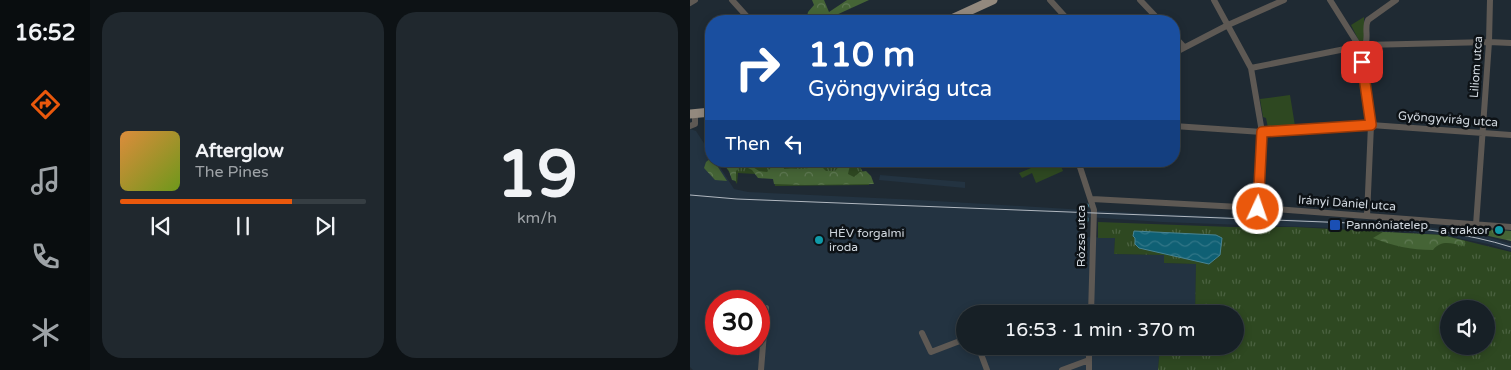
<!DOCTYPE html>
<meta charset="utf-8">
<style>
body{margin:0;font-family:"Varela Round",sans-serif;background:#20282e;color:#f1f3f6;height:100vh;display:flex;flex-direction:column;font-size:19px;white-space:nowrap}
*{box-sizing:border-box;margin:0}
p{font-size:16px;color:#9ea3a7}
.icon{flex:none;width:28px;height:28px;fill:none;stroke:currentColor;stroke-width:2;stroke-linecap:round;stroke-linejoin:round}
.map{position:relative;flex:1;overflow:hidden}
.details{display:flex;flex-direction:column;gap:12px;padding:12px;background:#0d1215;width:600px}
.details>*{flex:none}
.hud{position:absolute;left:15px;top:15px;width:475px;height:152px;border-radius:20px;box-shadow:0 2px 8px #0003,0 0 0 1px #363e43;background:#1a4fa0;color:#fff;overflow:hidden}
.tools{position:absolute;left:750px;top:300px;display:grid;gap:10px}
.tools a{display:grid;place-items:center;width:55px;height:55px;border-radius:50%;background:#172026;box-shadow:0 2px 8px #0003,0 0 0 1px #363e43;font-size:25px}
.speed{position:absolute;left:15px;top:290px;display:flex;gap:10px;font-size:25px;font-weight:700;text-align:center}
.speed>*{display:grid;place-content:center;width:65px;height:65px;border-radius:50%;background:#172026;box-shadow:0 2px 8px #0003,0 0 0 1px #363e43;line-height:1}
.speed .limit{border:8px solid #d22;background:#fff;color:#111}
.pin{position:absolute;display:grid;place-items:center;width:42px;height:42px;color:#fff;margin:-21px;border-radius:10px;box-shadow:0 2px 8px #0006}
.me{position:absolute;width:55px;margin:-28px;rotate:3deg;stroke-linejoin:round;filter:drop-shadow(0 0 4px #0008)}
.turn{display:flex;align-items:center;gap:18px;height:105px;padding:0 20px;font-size:22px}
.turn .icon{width:65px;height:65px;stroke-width:2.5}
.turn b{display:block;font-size:35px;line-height:42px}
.then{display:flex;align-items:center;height:48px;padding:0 20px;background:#0003;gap:10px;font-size:19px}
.details .widget{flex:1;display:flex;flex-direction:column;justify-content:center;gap:8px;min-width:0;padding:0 18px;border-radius:20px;background:#20282e}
.details .dial{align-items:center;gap:0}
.dial b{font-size:65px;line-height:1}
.song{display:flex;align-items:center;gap:15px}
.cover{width:60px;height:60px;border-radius:8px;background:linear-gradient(135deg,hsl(30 70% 55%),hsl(80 70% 35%))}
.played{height:5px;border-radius:2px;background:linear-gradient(90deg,#ea580c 70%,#363e43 70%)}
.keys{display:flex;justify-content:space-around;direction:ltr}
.details .tiles{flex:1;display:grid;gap:12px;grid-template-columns:repeat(2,1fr)}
.trip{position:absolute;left:266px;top:305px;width:288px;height:50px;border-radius:25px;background:#172026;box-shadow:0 2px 8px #0003,0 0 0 1px #363e43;font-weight:600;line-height:50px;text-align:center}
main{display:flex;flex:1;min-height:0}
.menu{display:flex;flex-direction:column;width:90px;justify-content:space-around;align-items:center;background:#090d0f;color:#9ea3a7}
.menu .icon{width:35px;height:35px}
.menu .on{color:#ea580c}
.menu b{font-size:22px;color:#f1f3f6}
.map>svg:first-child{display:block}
.built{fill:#233341;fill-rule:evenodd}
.grass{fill:url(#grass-tufts);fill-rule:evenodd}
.forest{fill:url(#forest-crowns)}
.park{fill:#2e4821}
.water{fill:url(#water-waves);stroke:#498494}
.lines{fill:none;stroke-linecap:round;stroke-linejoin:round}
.stream{stroke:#498494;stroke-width:1}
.minor{stroke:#5e5954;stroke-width:6}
.major{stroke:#93897e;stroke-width:9}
.tram{stroke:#b1b8c0;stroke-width:1}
.route-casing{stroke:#983908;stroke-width:12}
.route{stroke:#ea580c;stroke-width:9}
.transit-dot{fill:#1a4fb4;stroke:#0d1216;stroke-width:2}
.culture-dot{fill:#0f9aa8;stroke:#0d1216;stroke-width:2}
.labels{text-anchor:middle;stroke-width:5;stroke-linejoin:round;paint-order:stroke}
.street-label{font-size:12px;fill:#d0d7de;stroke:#0d1216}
.poi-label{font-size:12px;fill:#d0d7de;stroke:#0d1216;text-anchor:start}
</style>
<main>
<nav class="menu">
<b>16:52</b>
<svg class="icon on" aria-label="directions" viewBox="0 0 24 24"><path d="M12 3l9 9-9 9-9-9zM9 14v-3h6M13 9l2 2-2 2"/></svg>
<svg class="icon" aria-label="music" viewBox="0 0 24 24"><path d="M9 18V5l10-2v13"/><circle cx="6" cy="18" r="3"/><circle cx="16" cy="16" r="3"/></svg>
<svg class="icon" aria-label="phone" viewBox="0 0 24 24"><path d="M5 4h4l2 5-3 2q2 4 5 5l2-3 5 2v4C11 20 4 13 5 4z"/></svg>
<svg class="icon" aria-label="climate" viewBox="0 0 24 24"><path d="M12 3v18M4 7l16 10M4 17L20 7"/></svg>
</nav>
<section class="details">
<div class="tiles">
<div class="widget">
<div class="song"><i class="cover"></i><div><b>Afterglow</b><p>The Pines</p></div></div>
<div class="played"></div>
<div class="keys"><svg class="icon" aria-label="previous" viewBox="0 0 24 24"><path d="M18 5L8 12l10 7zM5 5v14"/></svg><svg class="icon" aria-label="pause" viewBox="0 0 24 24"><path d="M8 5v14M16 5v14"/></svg><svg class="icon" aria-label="next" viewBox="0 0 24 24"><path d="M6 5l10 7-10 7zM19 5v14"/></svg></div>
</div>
<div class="widget dial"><b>19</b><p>km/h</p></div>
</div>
</section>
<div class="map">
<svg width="821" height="370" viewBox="0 0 821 370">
<defs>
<pattern id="grass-tufts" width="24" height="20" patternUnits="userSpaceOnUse" patternTransform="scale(1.25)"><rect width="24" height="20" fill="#2e4821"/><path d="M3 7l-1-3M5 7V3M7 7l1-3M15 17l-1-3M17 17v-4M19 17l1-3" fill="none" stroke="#4b6241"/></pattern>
<pattern id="forest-crowns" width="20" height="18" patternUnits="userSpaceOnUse" patternTransform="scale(1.25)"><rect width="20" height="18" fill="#456436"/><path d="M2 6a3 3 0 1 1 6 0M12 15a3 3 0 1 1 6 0" fill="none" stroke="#5f7953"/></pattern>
<pattern id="water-waves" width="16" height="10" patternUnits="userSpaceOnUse" patternTransform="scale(1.25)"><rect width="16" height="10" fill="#0f6074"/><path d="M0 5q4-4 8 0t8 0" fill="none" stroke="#317687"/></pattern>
</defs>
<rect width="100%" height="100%" fill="#1f2a33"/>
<path class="built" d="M0 129 6 131 21 154V161H26L44 189 58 192 229 200 444 213 699 223 752 229 798 237 821 244V251L798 244 752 235 699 230 472 222 397 217 391 224 396 237 425 238 424 254 474 255V263L506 264 505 314H275V346H470L468 370H3L0 367ZM26 301H69V344H26Z
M190 175 275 182V188L189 180Z"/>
<path class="grass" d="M32 161H166L179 181V185L85 186 84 175 48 173 47 184Z
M408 222 541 227H605L752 235 821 252V370H468L470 346H545V314H505L506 264 474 263V255L424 254 425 238H408ZM759 309H796V346H759Z"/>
<path class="forest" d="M122 0H134L139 12 157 0H179L133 21 129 17 122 21H116L118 12 124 5Z
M21 158V161H24L37 181 25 180 14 168 16 162Z
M31 161H37L40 165 55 162 69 171 77 172 87 161H93L94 169C105 167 113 171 124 166L122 161H126L136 171H145L152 163 158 161 160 165 158 174 164 177 170 172 176 171 181 176 184 184 115 185 84 184 83 179 68 178 62 170 56 167 49 168 46 171V181L42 180 39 171Z
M773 227 821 231V241L772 230Z
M693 232 752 235 775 241 774 246C762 244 752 239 743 250 721 250 703 246 683 238Z"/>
<path class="park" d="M674 17V41L670 43 661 25Z
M600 95 605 126 578 128 576 118 573 117 570 99Z
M358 161H369L373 171 346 183 342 173 332 178 329 173Z"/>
<path class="water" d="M444 231 526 235 532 238 530 255 519 264 449 248 445 244V238L443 236Z"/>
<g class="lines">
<path class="stream" d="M398 204 399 207
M398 221V218"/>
<path class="minor" d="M42 0 61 21
M360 0 379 21
M450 0 470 21
M524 0 561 68 572 132 568 209
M640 0 669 46 681 125 677 216
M0 3 5 0
M484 36 494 47
M675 45C679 37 674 28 678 20L706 0
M484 53 538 25 594 0
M561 68 675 45 799 42 821 43
M0 126 5 124V114
M484 126 572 132 681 125 821 135
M388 161 404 210 401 314
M402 199 585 209 821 227
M786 225 799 42 800 0
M232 333 241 352 275 339
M288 346 297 370
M71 370 76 308
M372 370 399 360
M399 370V346"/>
<path class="major" d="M257 21 303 0
M0 114 21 112"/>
<path class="tram" d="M0 195 47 199 686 224C732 229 777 233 821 247"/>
</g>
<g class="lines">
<defs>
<path id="route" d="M568 209 572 132 681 125 672 62"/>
</defs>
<use href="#route" class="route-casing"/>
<use href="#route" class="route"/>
</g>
<rect class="transit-dot" x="639" y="219" width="12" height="12" rx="2.5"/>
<g class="culture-dot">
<circle cx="809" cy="230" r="5"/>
<circle cx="129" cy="240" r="5"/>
</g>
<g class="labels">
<g class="street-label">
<text transform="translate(786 67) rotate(-86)" y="4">Liliom utca</text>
<text transform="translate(758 119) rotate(4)" y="4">Gyöngyvirág utca</text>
<text transform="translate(657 203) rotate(4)" y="4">Irányi Dániel utca</text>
<text transform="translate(391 236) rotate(-90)" y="4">Rózsa utca</text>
</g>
<g class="poi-label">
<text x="656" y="229">Pannóniatelep</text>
<text x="799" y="234" text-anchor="end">a traktor</text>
<text x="139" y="237">HÉV forgalmi<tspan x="139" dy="14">iroda</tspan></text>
</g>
</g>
</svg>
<div class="tools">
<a><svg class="icon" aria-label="sound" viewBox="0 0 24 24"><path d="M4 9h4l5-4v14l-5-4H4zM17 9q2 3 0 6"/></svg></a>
</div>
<div class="speed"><div class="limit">30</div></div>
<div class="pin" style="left:672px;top:62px;background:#d93025"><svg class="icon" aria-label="arrive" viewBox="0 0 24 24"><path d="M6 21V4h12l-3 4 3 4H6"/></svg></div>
<svg class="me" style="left:568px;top:209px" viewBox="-20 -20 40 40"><circle r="17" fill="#ea580c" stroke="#fff" stroke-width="3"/><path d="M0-11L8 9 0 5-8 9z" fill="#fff"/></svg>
<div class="trip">16:53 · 1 min · 370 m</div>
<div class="hud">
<div class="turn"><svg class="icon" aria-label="right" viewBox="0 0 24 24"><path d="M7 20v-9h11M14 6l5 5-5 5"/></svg><div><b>110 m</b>Gyöngyvirág utca</div></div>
<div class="then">Then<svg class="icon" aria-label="left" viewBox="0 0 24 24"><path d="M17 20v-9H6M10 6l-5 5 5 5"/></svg></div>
</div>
</div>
</main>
